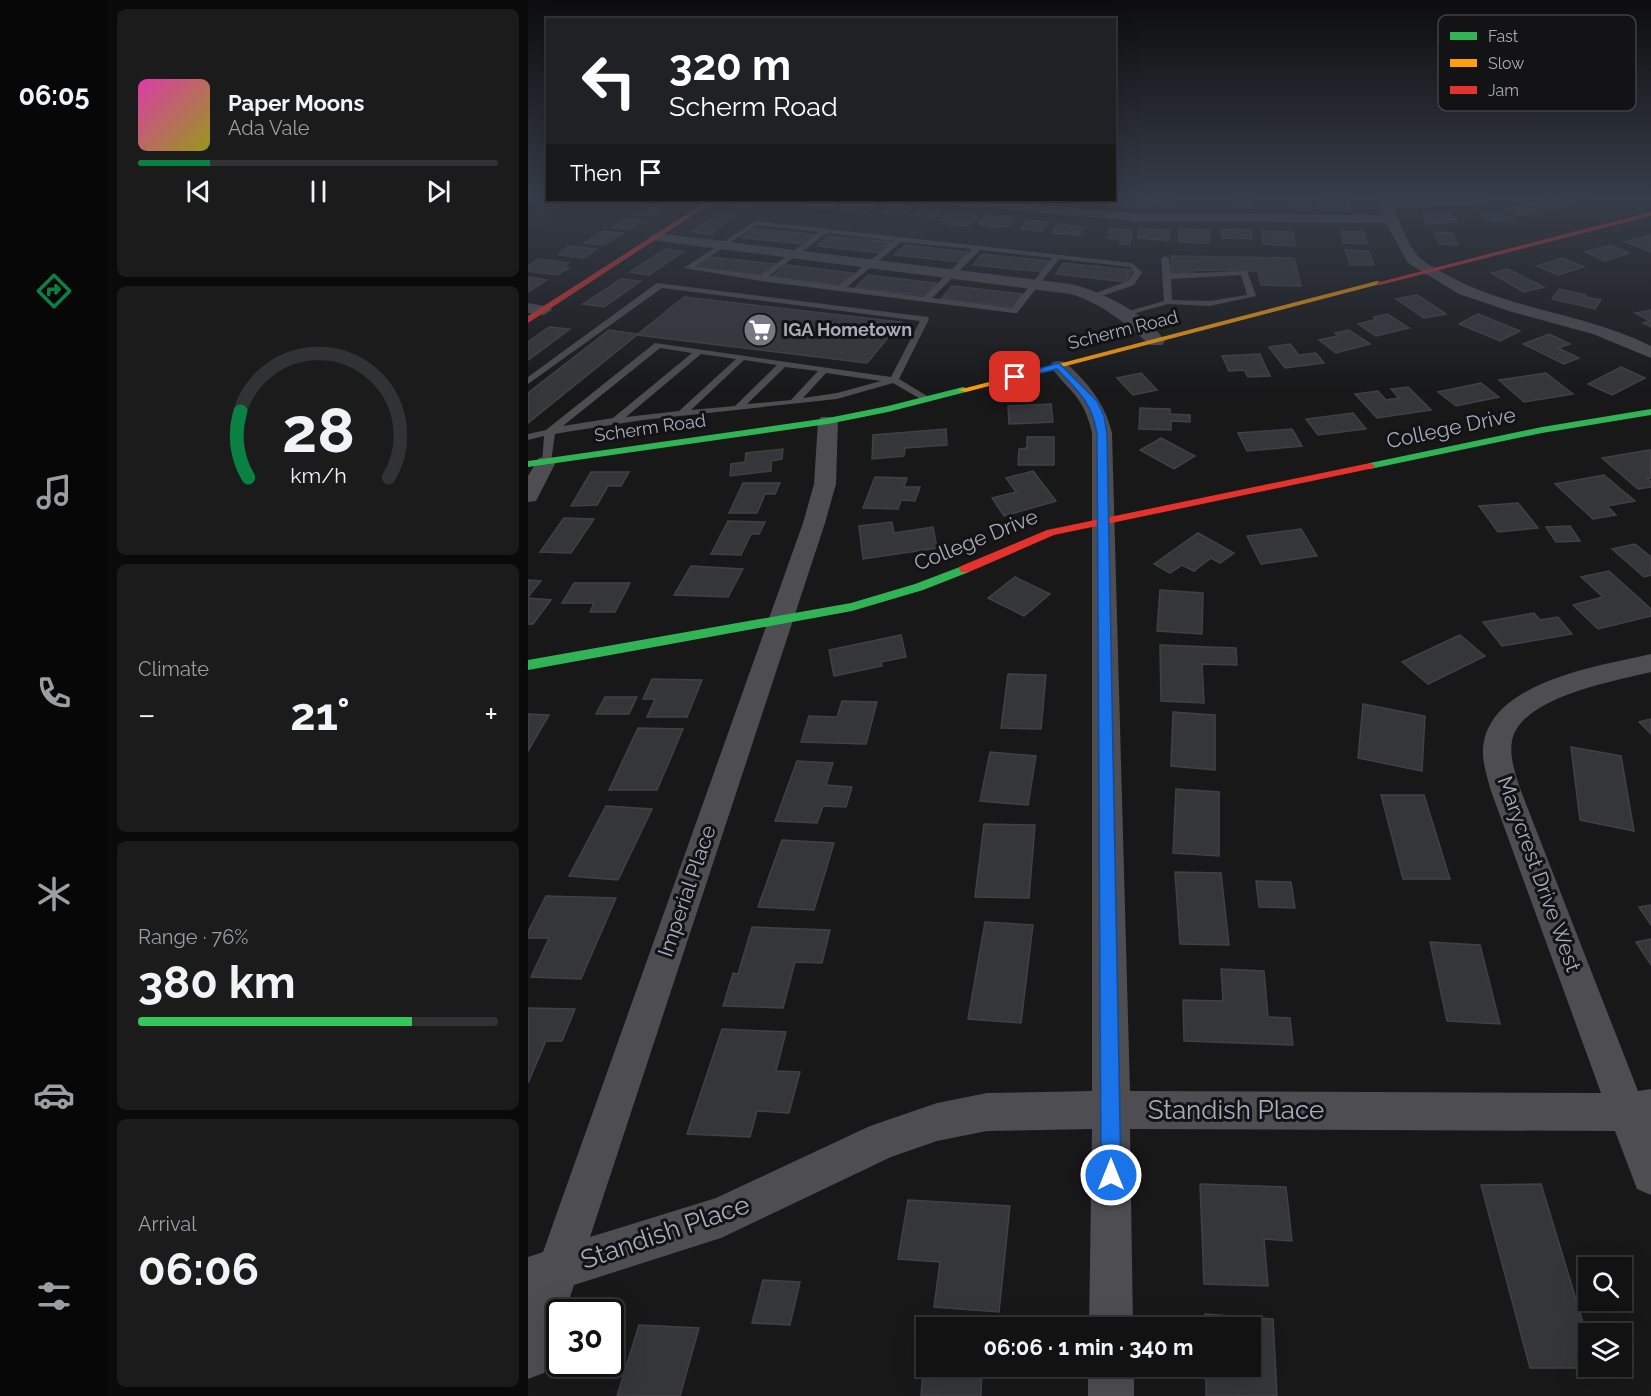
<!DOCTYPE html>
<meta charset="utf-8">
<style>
body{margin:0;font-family:Raleway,sans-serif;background:#1b1b1c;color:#f1f3f6;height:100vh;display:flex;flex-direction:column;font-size:22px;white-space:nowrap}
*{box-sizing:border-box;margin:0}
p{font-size:20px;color:#9c9ea0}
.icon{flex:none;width:33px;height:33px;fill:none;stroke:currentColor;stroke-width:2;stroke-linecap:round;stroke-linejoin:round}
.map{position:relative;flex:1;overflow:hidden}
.sheet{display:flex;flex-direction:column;gap:9px;padding:9px;background:#0a0a0a;width:420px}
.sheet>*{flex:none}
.hud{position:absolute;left:18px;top:18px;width:570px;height:183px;border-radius:0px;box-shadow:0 6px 24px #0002,0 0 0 2px #313233;background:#202124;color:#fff;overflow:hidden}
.buttons{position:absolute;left:1050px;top:1257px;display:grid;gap:12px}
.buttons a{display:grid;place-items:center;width:54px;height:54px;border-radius:0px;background:#121213;box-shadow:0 6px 24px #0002,0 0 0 2px #313233;font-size:30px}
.speed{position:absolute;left:18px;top:1299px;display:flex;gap:12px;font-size:30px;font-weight:700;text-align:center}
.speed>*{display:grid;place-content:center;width:78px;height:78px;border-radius:50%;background:#121213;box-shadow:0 6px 24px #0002,0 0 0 2px #313233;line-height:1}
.speed .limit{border:3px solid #111;border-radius:9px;background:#fff;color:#111}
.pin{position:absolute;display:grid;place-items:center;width:51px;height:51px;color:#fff;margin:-26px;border-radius:12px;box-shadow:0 3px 9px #0006}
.me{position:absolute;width:66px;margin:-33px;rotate:0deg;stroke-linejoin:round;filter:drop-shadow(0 0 4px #0008)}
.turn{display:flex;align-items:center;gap:21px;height:126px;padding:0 24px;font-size:27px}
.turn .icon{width:78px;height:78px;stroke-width:2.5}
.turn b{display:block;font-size:42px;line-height:51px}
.then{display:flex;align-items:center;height:57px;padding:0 24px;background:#0003;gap:12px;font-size:22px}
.big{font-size:45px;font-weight:700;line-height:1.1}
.sheet .card{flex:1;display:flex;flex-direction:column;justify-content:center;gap:9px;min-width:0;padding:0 21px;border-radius:9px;background:#1b1b1c}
.sheet .dial{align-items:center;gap:0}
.dial svg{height:156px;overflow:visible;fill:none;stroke:#313233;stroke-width:7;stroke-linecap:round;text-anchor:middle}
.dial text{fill:#f1f3f6;stroke:none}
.song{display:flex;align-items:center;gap:18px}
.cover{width:72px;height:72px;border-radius:9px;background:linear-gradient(135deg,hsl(320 70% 55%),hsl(60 70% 35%))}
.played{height:6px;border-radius:3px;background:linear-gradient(90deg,#0b8043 20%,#313233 20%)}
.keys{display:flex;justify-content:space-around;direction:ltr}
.heat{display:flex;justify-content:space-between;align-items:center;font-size:33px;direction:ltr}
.charge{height:9px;border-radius:4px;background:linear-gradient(90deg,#34c759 76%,#313233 0)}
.trip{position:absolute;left:388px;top:1317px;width:345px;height:60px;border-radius:0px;background:#121213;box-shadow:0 6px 24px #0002,0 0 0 2px #313233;font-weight:700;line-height:60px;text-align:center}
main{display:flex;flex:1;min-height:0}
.tabs{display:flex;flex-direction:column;width:108px;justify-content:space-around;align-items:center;background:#070708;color:#9c9ea0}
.tabs .icon{width:42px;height:42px}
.tabs .current{color:#0b8043}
.tabs b{font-size:27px;color:#f1f3f6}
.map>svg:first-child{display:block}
.building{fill:#353639;stroke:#414145;stroke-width:1.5}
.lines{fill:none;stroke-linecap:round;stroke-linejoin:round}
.lane{fill:#4d4d52;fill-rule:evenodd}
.street{fill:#4d4d52;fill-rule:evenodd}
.fast{fill:#30b455;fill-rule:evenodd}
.slow{fill:#ff9f0a;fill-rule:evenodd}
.jam{fill:#e5322d;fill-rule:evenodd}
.route{fill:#1a73e8;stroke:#114b97;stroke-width:1.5}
.labels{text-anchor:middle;stroke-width:6;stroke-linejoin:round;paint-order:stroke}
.far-poi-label{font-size:18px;font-weight:bold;fill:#a9abba;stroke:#131215;text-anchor:start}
.far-street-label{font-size:18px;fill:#a9abba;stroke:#131215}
.street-label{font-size:21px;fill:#a9abba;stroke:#131215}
.near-street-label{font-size:26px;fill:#a9abba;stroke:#131215}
.key{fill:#131215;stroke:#404047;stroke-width:1.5}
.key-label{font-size:16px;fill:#a9abba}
</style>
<main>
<nav class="tabs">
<b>06:05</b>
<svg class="icon current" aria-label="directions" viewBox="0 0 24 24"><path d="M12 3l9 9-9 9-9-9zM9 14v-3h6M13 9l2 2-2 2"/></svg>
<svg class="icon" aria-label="music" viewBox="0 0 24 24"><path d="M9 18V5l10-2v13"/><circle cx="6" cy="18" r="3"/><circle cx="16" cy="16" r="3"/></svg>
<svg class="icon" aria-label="phone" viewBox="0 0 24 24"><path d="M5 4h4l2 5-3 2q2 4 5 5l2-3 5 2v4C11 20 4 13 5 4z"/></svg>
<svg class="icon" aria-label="climate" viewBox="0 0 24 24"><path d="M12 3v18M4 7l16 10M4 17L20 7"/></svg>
<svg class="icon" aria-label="car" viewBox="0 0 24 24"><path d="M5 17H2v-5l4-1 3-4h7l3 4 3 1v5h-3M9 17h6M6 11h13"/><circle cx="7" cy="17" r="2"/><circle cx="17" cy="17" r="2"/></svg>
<svg class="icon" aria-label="filters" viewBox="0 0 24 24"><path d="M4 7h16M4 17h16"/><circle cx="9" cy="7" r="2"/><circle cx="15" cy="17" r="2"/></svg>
</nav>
<section class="sheet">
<div class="card">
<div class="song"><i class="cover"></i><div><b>Paper Moons</b><p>Ada Vale</p></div></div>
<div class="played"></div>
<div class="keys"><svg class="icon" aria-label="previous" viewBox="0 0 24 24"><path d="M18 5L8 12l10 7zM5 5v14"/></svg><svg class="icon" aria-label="pause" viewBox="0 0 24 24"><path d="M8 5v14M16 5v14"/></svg><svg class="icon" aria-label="next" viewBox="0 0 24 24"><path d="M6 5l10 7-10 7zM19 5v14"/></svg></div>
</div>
<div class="card dial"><svg viewBox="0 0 100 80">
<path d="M14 69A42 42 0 1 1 86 69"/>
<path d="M14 69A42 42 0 0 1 10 35" stroke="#0b8043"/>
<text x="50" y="56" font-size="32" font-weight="700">28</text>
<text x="50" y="72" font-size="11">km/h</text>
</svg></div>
<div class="card"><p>Climate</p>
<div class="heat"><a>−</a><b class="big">21°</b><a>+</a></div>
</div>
<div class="card"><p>Range · 76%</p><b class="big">380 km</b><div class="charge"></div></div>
<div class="card"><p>Arrival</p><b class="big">06:06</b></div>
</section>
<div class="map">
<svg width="1123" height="1396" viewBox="0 0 1123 1396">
<rect width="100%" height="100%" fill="#181819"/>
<path class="building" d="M586 198H615L614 206 583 205Z
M623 198 631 199 649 198V203H643V206L622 205Z
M705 198 725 199V208L705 207Z
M1030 198H1056L1059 199 1042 203Z
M790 199 820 200 824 211 793 210Z
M1019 199 1036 204 1018 210 1001 204Z
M115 200H150L144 204 114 201Z
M209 200H229L218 207 201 205Z
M289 200H314L302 209 279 207Z
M320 201 349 204 339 212 310 209Z
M765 201H779L782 209H768Z
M362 204 383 207 374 215 353 213Z
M995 204 1012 212 994 216 977 209Z
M118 207 135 209 123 216 106 214Z
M393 208 414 211 407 218 385 215Z
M191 212 209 214 183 234 163 232Z
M419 212 450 215 440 226 419 224 422 221 412 220Z
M970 212 985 219 965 222 952 215Z
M894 213 925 214 929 222 898 224Z
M459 215 488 218 480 227 470 226 468 228 450 224Z
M98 219 115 220 101 229 84 228Z
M499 220 521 222 514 231 492 229Z
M530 224 556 227 551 235 524 233Z
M226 228 289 235 278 244 214 238Z
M582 229 604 230 602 244H591L593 239 580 238Z
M611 229 641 230V241L610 238Z
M651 229 681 230 682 243 651 242Z
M693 229 723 230 724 239 694 238Z
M75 231 95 233 76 245 56 243Z
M734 231 765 232 767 246 735 244Z
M813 231 836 232 839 244 815 243Z
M906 232 925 233 930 245 911 244Z
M1122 235V252L1097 242Z
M300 236 363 242 353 253 289 246Z
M377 245 441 252 432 262 366 255Z
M1083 245 1101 253 1077 261 1057 252Z
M40 246 69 249 56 258 30 255Z
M137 249 155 252 121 275 102 272Z
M817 250 841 251 846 265H822Z
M454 254 522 261 515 272 445 265Z
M643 256 766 258 773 286 733 285 730 271 666 270V274H644Z
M183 257 247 264 233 276 168 268Z
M1034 258 1056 267 1030 275 1009 266Z
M11 259 41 263 36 267 41 268 29 275 0 271V266Z
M535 263 604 270 598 282 528 274Z
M258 265 325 273 312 286 244 277Z
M980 269 1016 287 996 292 963 273Z
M340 275 408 283 397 296 327 288Z
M0 277 19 280 0 292Z
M93 279 113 281 76 307 55 304Z
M424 286 495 294 486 307 413 299Z
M1031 289 1058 295 1057 297 1073 300 1067 309 1024 299Z
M889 295 918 314 896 318 868 299Z
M156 297 373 322 339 363 109 335 0 423V393L81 330 110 334Z
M1123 310V327L1115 323 1122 321 1107 313Z
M859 314 881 328 848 336 830 324 849 319 846 317Z
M950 314 992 331 972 341 931 324Z
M21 327 42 329 0 360V342Z
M821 330 842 344 808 353 791 340 810 336 807 333Z
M1021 334 1042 344 1030 348 1051 358 1036 364 995 344Z
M762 344 771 355 788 353 796 363 757 368 741 347Z
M732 354 742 376 720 377 716 370 701 371 694 356Z
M1093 367 1117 378 1084 395 1060 384Z
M613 373 629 390 605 395 589 378Z
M1018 373 1045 394 996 402 971 380Z
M953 383 971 397 928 406 910 392Z
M880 387 903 410 849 418 827 394 850 391 858 400 871 398 863 389Z
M523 404 525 422 481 424 480 406Z
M612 408 642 409V414L662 415V422L643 421V430L611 429Z
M825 413 838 429 790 435 778 419Z
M418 429 419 445 377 448 376 456 344 459 345 435Z
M764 429 774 446 719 451 710 433Z
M499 437H526V465H490L491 449 499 448Z
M633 438 667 456 646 469 612 450Z
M255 449 254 459 243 461V471L202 476 203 464 217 462 218 453Z
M1122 450 1123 478H1119L1123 482V487L1110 489 1074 458Z
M505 471 528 501 476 516 464 498 488 492 478 478Z
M63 472H101L93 486H80L69 505 43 506Z
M1076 475 1107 501 1079 506 1088 515 1065 519 1027 484Z
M347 477 379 478 376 487H392L387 501 373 500 370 509 335 508Z
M215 483H252L247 494H237L229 513H201Z
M990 503 1010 528 970 532 951 506Z
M36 518 66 519 43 553 12 552Z
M200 521 237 522 231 534H223L213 555 183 554Z
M364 522 366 533 405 527 409 548 335 559 331 526Z
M1042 526 1052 541 1028 542 1018 527Z
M773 529 789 556 733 564 719 536Z
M670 533 706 553 692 563 683 558 666 571 654 565 642 573 626 564Z
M1107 544 1123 557V575L1116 577 1084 549Z
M163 566 215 569 200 597 146 595Z
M1081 571 1123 609V616L1070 629 1045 605 1075 597 1053 577Z
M487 577 522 594 496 616 460 598Z
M0 580 13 581 0 597Z
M46 583H102L87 612H62L66 603H34Z
M632 590 675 593 674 634 629 631Z
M0 598 23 600 5 624H0Z
M1006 613 1012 620 1030 617 1044 634 974 646 955 622Z
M373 635 378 657 353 662 354 666 306 676 301 650Z
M932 635 957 656 900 684 874 662Z
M632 645 708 648 709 665 674 664 676 703 633 701Z
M480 674 518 675 513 729 473 728Z
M124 679 174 680 159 717H119L127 699H115Z
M77 697H109L101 714H68Z
M314 701 349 702 338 744 273 742 281 716 309 717Z
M835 704 897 716 894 771 830 758Z
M645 712 687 715V770L643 766Z
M0 714 21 715 0 751Z
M1123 719V734L1111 722Z
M110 728 155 729 129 790H81Z
M1043 747 1093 756 1106 831 1052 820Z
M462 752 508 756 500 805 452 801Z
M269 761 305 763 298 785 324 787 318 807 295 806 289 823 247 821Z
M648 789 691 792V856L645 853Z
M853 795H896L922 879H875Z
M78 806 124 809 90 880 41 876Z
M456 824 507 825 501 898 447 897Z
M254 840 306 843 286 910 230 907Z
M647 872 693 873 701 945 652 944Z
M728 881 763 882 767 908 731 907Z
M18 896 88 898 53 979 3 977 21 938H0V932Z
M1123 905V925L1111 907Z
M457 922 505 925 493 1023 440 1019Z
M224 927 302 930 294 963 267 962 255 1008 195 1006 205 973 210 974Z
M1123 939V965L1108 942Z
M902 942 952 945 972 1024 919 1021Z
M693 969 736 971 740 1017 762 1018 765 1045 656 1041 655 1000 695 1001Z
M0 1008 47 1009 34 1041H18L0 1083Z
M194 1029 258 1032 248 1071 272 1072 261 1113 229 1111 222 1137 159 1134Z
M672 1184 758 1187 764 1241 736 1239 740 1286 676 1284Z
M1013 1184 1060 1339V1366L1070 1368H1002L953 1185Z
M380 1200 482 1206 471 1312 406 1307 412 1262 370 1259Z
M235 1280 272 1282 262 1325 224 1323Z
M677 1314 745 1319 749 1396H678V1366H723V1328H677Z
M111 1325 171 1328 152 1396H89Z
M397 1349 399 1366H454L453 1396H393Z"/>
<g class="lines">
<path class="lane" d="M227 221 604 263 614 272 606 285 568 298H565V294L600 281 606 272 602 267 531 259 489 313H486L233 281 156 268ZM228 225 291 232 233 275 167 267ZM299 233 366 241 311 286 241 276ZM373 242 444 249 396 297 319 287ZM452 250 524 258 484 308 404 298Z
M637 256 641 258 643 274 719 271 728 296 682 306 640 304 594 317V313L636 301 633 258ZM713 275 719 295 682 301 644 300 643 279Z
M129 283 400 317 401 319 371 379 404 399 396 401 365 383 309 399 115 420 38 432 27 434 23 462 18 465 14 464 16 436 0 440V434L18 430 127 343 363 377 392 321 134 288 0 384V377ZM132 348 164 353 85 418 35 426ZM173 354 208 359 151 411 98 417ZM216 360 249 365 207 406 163 410ZM257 367 290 371 263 400 219 404ZM298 373 353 381 309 393 275 398Z"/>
<path class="street" d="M847 198H964L962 201 932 207 865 206C872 222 878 241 889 255 895 262 904 266 912 271 977 310 1055 312 1123 346V358L1065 334 984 312 931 294 880 263 858 223 604 221 421 204 414 200H459L604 213 855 215Z
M128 233 543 284C575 292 617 313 637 341L634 345H622C597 323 574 303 542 294L123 240 121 237Z
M0 303 22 307 24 310 16 315 0 313Z
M531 361 537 362C560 383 577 403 584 433L602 1091 1073 1093 963 791C959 776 952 757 956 741 969 680 1072 666 1123 654V672C1087 681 992 697 984 741 981 757 988 776 993 791L1110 1091 1123 1089V1195L1109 1189 1087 1131 602 1129 605 1328H561L564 1129 459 1131 409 1141 363 1157 193 1238 46 1285 37 1312H32V1330L16 1373 0 1379V1257L15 1252 275 523 286 484 290 421 293 417H307L310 421 308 484 297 523 62 1237 188 1198 342 1126 409 1103 459 1093 564 1091V433C556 396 542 393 522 366L525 362Z
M18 456 25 458 28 462 8 501 0 502V476L11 458Z
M560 1366H606V1396H560Z"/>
<path class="fast" d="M435 387 438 388V392L360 412 300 424 0 467V461L300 418 360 406Z
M1123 409V415L1014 433 842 469 837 466 842 463 1014 427Z
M437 565 441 566 443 569 441 572 395 590 324 611 0 670V660L323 603 387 584Z"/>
<path class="slow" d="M849 281 856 283 438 392 430 390Z"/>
<path class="jam" d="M181 200H188L0 323V316Z
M1123 212V216L852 285 848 283Z
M842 463 847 466 846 468 526 535 441 572H433L431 569 433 566 519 530Z"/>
</g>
<linearGradient id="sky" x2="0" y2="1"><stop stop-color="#0d0d0e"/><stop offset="0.5" stop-color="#373d49"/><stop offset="1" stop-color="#373d49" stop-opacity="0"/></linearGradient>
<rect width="1123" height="394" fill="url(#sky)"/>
<path class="route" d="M531 363 569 401 576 416 579 434 593 1175 590 1182 583 1185 576 1182 573 1175 569 434C564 402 550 391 529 369L487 379 482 377Z"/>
<defs>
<symbol id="supermarket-disc" viewBox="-11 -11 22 22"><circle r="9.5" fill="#767882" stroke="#131215"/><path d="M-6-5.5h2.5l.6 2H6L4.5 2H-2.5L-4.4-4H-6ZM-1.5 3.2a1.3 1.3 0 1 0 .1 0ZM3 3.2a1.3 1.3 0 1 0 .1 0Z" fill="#fff"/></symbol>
</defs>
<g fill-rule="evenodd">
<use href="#supermarket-disc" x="213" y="311" width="38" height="38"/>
</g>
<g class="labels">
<g class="far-poi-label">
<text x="255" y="336">IGA Hometown</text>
</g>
<g class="far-street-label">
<text transform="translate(595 330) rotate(-14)" y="6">Scherm Road</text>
<text transform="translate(122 428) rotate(-8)" y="6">Scherm Road</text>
</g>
<g class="street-label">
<text transform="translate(923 428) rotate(-12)" y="7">College Drive</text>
<text transform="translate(448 540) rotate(-22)" y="7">College Drive</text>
<text transform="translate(1011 874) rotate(70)" y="7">Marycrest Drive West</text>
<text transform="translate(159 891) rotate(-71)" y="7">Imperial Place</text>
</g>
<g class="near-street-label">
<text x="708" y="1119">Standish Place</text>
<text transform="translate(137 1232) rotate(-19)" y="9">Standish Place</text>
</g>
</g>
<rect x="910" y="15" width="198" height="96" rx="9" class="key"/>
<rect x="922" y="32" width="27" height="8" fill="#30b455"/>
<rect x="922" y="59" width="27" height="8" fill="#ff9f0a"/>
<rect x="922" y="86" width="27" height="8" fill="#e5322d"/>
<g class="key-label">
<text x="960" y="42">Fast</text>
<text x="960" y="69">Slow</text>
<text x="960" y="96">Jam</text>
</g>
</svg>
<div class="buttons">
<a><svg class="icon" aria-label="search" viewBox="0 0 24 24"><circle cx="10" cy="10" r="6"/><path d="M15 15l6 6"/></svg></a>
<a><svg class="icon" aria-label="layers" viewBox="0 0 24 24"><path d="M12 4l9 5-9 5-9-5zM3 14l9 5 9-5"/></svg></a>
</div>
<div class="speed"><div class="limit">30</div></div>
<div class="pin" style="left:487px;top:377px;background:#d93025"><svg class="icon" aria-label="arrive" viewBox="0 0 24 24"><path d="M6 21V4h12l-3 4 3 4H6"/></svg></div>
<svg class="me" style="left:583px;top:1175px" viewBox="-20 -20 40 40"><circle r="17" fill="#1a73e8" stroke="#fff" stroke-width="3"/><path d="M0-11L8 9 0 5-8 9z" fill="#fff"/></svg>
<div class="trip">06:06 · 1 min · 340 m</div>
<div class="hud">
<div class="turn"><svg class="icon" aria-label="left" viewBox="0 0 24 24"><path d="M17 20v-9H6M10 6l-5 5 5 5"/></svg><div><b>320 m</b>Scherm Road</div></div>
<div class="then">Then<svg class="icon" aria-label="arrive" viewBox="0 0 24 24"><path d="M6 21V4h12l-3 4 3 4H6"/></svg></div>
</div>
</div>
</main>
